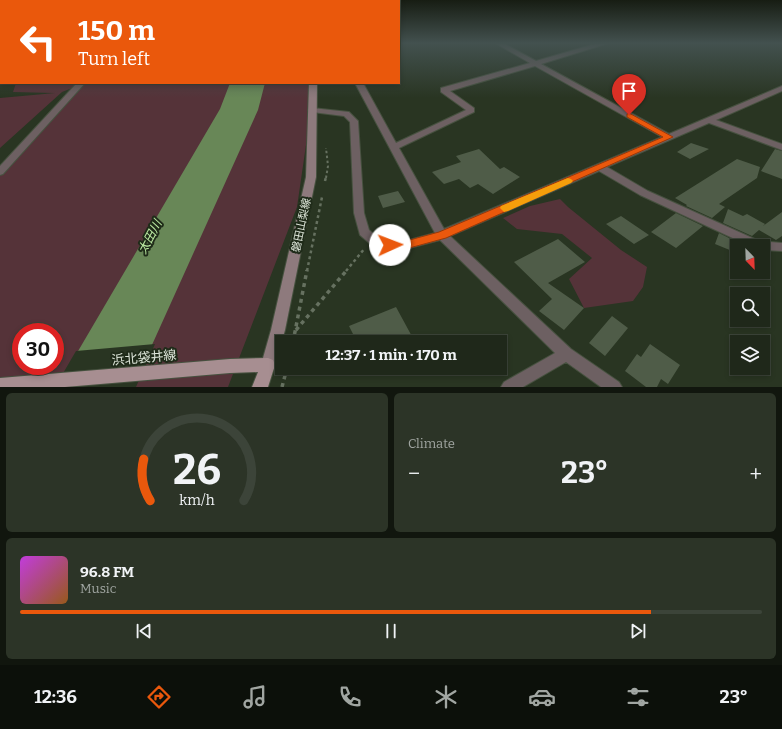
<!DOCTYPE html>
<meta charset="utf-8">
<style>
body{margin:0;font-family:Bitter,"Noto Sans JP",serif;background:#2c3427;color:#f1f3f6;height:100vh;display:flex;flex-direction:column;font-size:15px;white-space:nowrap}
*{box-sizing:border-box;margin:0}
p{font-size:13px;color:#a1a6a2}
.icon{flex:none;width:22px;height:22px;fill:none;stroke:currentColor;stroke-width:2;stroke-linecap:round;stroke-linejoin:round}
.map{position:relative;height:387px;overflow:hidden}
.side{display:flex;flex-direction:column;gap:6px;padding:6px;background:#11160e;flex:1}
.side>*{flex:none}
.top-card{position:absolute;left:0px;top:0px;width:400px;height:84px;box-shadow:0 2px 6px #0003,0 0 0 1px #3c4439;background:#ea580c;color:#fff;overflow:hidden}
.needle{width:26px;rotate:157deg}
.tools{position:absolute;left:730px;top:239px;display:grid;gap:8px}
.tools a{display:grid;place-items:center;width:40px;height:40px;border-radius:0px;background:#1f281a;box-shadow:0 2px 6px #0003,0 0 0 1px #3c4439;font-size:20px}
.speed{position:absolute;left:12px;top:323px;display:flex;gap:8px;font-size:20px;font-weight:700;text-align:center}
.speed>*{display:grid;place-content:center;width:52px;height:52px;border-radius:50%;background:#1f281a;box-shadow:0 2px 6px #0003,0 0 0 1px #3c4439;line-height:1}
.speed .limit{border:6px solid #d22;background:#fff;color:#111}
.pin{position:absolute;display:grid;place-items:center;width:34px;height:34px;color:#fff;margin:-41px -17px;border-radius:50% 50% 50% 0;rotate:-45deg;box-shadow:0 0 4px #0007}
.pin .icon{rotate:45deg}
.me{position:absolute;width:44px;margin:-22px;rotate:88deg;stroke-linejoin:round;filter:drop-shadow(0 0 3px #0008)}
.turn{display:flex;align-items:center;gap:14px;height:84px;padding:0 12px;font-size:18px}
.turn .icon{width:52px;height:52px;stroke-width:2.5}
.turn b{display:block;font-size:28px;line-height:34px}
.big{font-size:30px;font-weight:700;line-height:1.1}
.side .card{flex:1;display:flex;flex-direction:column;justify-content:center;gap:6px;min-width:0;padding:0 14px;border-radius:6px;background:#2c3427}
.side .dial{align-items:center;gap:0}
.dial svg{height:104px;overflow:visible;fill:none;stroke:#3c4439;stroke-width:7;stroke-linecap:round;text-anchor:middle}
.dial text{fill:#f1f3f6;stroke:none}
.song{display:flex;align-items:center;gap:12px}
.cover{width:48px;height:48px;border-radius:6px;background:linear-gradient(135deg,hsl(290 70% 55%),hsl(30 70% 35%))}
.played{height:4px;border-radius:2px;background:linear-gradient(90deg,#ea580c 85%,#3c4439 85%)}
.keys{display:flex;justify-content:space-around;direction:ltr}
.heat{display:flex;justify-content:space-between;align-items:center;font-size:22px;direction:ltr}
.side .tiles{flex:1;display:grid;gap:6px;grid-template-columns:1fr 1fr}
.card:last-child{grid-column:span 2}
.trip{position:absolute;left:275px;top:335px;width:232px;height:40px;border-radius:0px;background:#1f281a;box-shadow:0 2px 6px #0003,0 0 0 1px #3c4439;font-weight:700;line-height:40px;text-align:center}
.menu{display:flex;height:64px;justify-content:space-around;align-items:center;background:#0c100a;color:#a1a6a2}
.menu .icon{width:28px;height:28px}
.menu .on{color:#ea580c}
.menu b{font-size:18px;color:#f1f3f6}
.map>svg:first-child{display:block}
.green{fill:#553339;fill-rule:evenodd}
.water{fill:#688757}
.pier{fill:#293522}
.building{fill:#4f5c48}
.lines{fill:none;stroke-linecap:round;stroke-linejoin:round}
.street-casing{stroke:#46513f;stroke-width:2}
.secondary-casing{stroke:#46513f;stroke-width:2}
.primary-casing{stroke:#46513f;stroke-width:2}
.path-far2{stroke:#667160;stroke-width:2;stroke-dasharray:2.5 2.5;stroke-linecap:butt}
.path-far1{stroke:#667160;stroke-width:2.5;stroke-dasharray:3 3;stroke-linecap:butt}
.path{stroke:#667160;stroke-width:3.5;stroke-dasharray:4 4;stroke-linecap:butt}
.street{fill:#6d6062;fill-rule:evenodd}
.secondary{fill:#8e7a7d;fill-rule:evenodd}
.primary{fill:#a78e91;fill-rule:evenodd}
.route{fill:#ea580c;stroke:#983908}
.slow{fill:#f59e0b}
.labels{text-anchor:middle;stroke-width:4;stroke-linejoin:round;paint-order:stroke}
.street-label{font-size:11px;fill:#dde5d9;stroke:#1f2b19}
.water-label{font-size:12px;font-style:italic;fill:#beeda4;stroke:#1f2b19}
.near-street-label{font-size:13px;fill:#dde5d9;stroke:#1f2b19}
</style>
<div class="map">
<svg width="782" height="387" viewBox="0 0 782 387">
<rect width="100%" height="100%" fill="#293522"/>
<path class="green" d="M16 83H315L297 207 228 387H0V166L77 86 62 92 0 148V98L55 93 13 92ZM21 332H55V366H21Z
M560 199 568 207 621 250 647 267 643 287 633 301 584 308 569 279 592 258 562 234 517 229 503 218 530 206Z"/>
<path class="water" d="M230 83H265L258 110 133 387H57L220 109Z"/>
<path class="pier" d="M155 344 136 387H55L76 351Z"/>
<path class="building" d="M691 143 709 149 690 159 677 152Z
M479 149 500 169 504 167 520 177 493 194 478 184 470 188 459 179 444 184 432 172 461 162 456 156Z
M775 149 782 151V179L761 171Z
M737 159 760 167 757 178 719 204 725 207 712 218 686 206 687 205 675 198Z
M398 191 405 202 383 208 378 196Z
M728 209 743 216 747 214 765 224 763 226 782 212V236L776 240 759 230 752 236 723 223Z
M676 213 703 226 676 248 651 232Z
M621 216 649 235 634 244 606 224Z
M719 233 741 244V246H737V253L715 244Z
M558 239 585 262 548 283 584 308 564 330 539 311 552 299 514 262Z
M396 307 415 342H357L349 326Z
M612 316 628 328 605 356 589 343Z
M650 344 680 365 668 384 661 379 657 387H646L625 371 637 354 641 357Z"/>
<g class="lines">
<defs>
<path id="street" d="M495 43H503L536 61 598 43H609L541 64 669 134 782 86V91L716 120 782 144V150L709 123 607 167 648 191 759 241 782 243V251L763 250V246H750L640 195 599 171 450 236 571 349 619 382 622 387H601L566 362 523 387H501L504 382 555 353 440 240 402 250 374 247 360 235 354 213 350 122 344 116 312 112 308 110 312 108 349 112 358 121 364 213 369 230 381 240 402 242 435 233 355 83H363L396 143 466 110 441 92V88L530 63ZM535 66 662 137 444 229 399 148 474 112V108L450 91Z
M77 83H85L3 174 0 175V166Z"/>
<path id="secondary" d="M309 83H317L316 177 285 330 275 365 273 370 268 372 263 370 261 365 271 330 306 177Z"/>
<path id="primary" d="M268 358 273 360 275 365 268 387H252L258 372 230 373 65 387H0V378L230 359Z"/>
</defs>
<use href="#street" class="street-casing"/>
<use href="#secondary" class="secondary-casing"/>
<use href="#primary" class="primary-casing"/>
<path class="path-far2" d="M326 178 328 166 326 148"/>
<path class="path-far1" d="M325 181 326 177
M307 271 322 197
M346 271 365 248"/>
<path class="path" d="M296 330 347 270
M293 342 307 270
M282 387 287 368"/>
<use href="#street" class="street"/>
<use href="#secondary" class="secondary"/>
<use href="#primary" class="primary"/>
</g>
<linearGradient id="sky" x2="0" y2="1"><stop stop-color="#171d13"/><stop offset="0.44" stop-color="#43514f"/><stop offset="1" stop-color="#43514f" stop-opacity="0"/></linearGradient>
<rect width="782" height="98" fill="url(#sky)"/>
<path class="route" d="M629 113 673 137 446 238 402 250 387 248 385 245 387 242H402L439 232 663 137 627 117V114Z"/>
<path class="slow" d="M568 178 571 179 573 181 571 183 508 211 504 212 500 208 501 206Z"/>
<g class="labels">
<g class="street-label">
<text transform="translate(301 225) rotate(-78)" y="4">磐田山梨線</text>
</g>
<g class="water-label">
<text transform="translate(150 237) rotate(-62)" y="4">太田川</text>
</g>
<g class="near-street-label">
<text transform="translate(144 357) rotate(-5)" y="5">浜北袋井線</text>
</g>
</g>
</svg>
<div class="tools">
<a><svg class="needle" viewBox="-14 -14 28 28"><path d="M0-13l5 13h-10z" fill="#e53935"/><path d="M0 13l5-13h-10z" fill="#a1a6a2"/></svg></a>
<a><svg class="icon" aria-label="search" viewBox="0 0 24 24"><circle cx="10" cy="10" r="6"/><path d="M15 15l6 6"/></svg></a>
<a><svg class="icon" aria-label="layers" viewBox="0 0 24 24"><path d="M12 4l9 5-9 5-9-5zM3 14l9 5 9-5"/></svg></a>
</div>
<div class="speed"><div class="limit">30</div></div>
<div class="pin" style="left:629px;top:115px;background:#d93025"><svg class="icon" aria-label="arrive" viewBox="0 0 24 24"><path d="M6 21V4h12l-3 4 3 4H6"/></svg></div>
<svg class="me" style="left:390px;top:245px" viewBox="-20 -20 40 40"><circle r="19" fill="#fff"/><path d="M0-13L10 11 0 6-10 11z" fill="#ea580c"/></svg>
<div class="trip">12:37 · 1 min · 170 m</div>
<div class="top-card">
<div class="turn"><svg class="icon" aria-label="left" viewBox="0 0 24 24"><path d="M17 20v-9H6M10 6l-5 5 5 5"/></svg><div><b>150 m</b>Turn left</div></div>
</div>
</div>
<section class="side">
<div class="tiles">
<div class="card dial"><svg viewBox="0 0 100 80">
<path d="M14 69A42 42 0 1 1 86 69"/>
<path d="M14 69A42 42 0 0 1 9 37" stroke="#ea580c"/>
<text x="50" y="56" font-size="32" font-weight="700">26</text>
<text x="50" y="72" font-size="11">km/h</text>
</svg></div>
<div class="card"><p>Climate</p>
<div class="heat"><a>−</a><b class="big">23°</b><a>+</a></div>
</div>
<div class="card">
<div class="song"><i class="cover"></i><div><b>96.8 FM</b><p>Music</p></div></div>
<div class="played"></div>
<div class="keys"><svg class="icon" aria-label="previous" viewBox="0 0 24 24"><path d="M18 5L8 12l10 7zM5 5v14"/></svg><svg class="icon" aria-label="pause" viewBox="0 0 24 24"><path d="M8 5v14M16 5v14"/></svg><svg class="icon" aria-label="next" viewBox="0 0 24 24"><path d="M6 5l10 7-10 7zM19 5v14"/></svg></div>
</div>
</div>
</section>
<nav class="menu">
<b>12:36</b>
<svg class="icon on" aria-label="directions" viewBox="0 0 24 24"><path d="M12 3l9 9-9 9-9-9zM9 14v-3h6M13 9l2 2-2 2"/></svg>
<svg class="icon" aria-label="music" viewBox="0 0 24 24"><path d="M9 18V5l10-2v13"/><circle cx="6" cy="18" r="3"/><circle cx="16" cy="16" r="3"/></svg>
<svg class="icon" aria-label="phone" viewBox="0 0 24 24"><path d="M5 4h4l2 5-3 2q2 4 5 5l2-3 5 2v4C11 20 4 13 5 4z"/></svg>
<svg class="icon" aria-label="climate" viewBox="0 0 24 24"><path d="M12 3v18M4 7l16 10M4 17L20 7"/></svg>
<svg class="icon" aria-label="car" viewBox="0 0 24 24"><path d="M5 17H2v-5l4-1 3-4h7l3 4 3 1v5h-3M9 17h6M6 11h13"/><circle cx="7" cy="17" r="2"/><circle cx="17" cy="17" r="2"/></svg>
<svg class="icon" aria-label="filters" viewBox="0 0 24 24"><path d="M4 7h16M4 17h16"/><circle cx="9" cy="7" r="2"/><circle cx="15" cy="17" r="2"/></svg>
<b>23°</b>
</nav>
